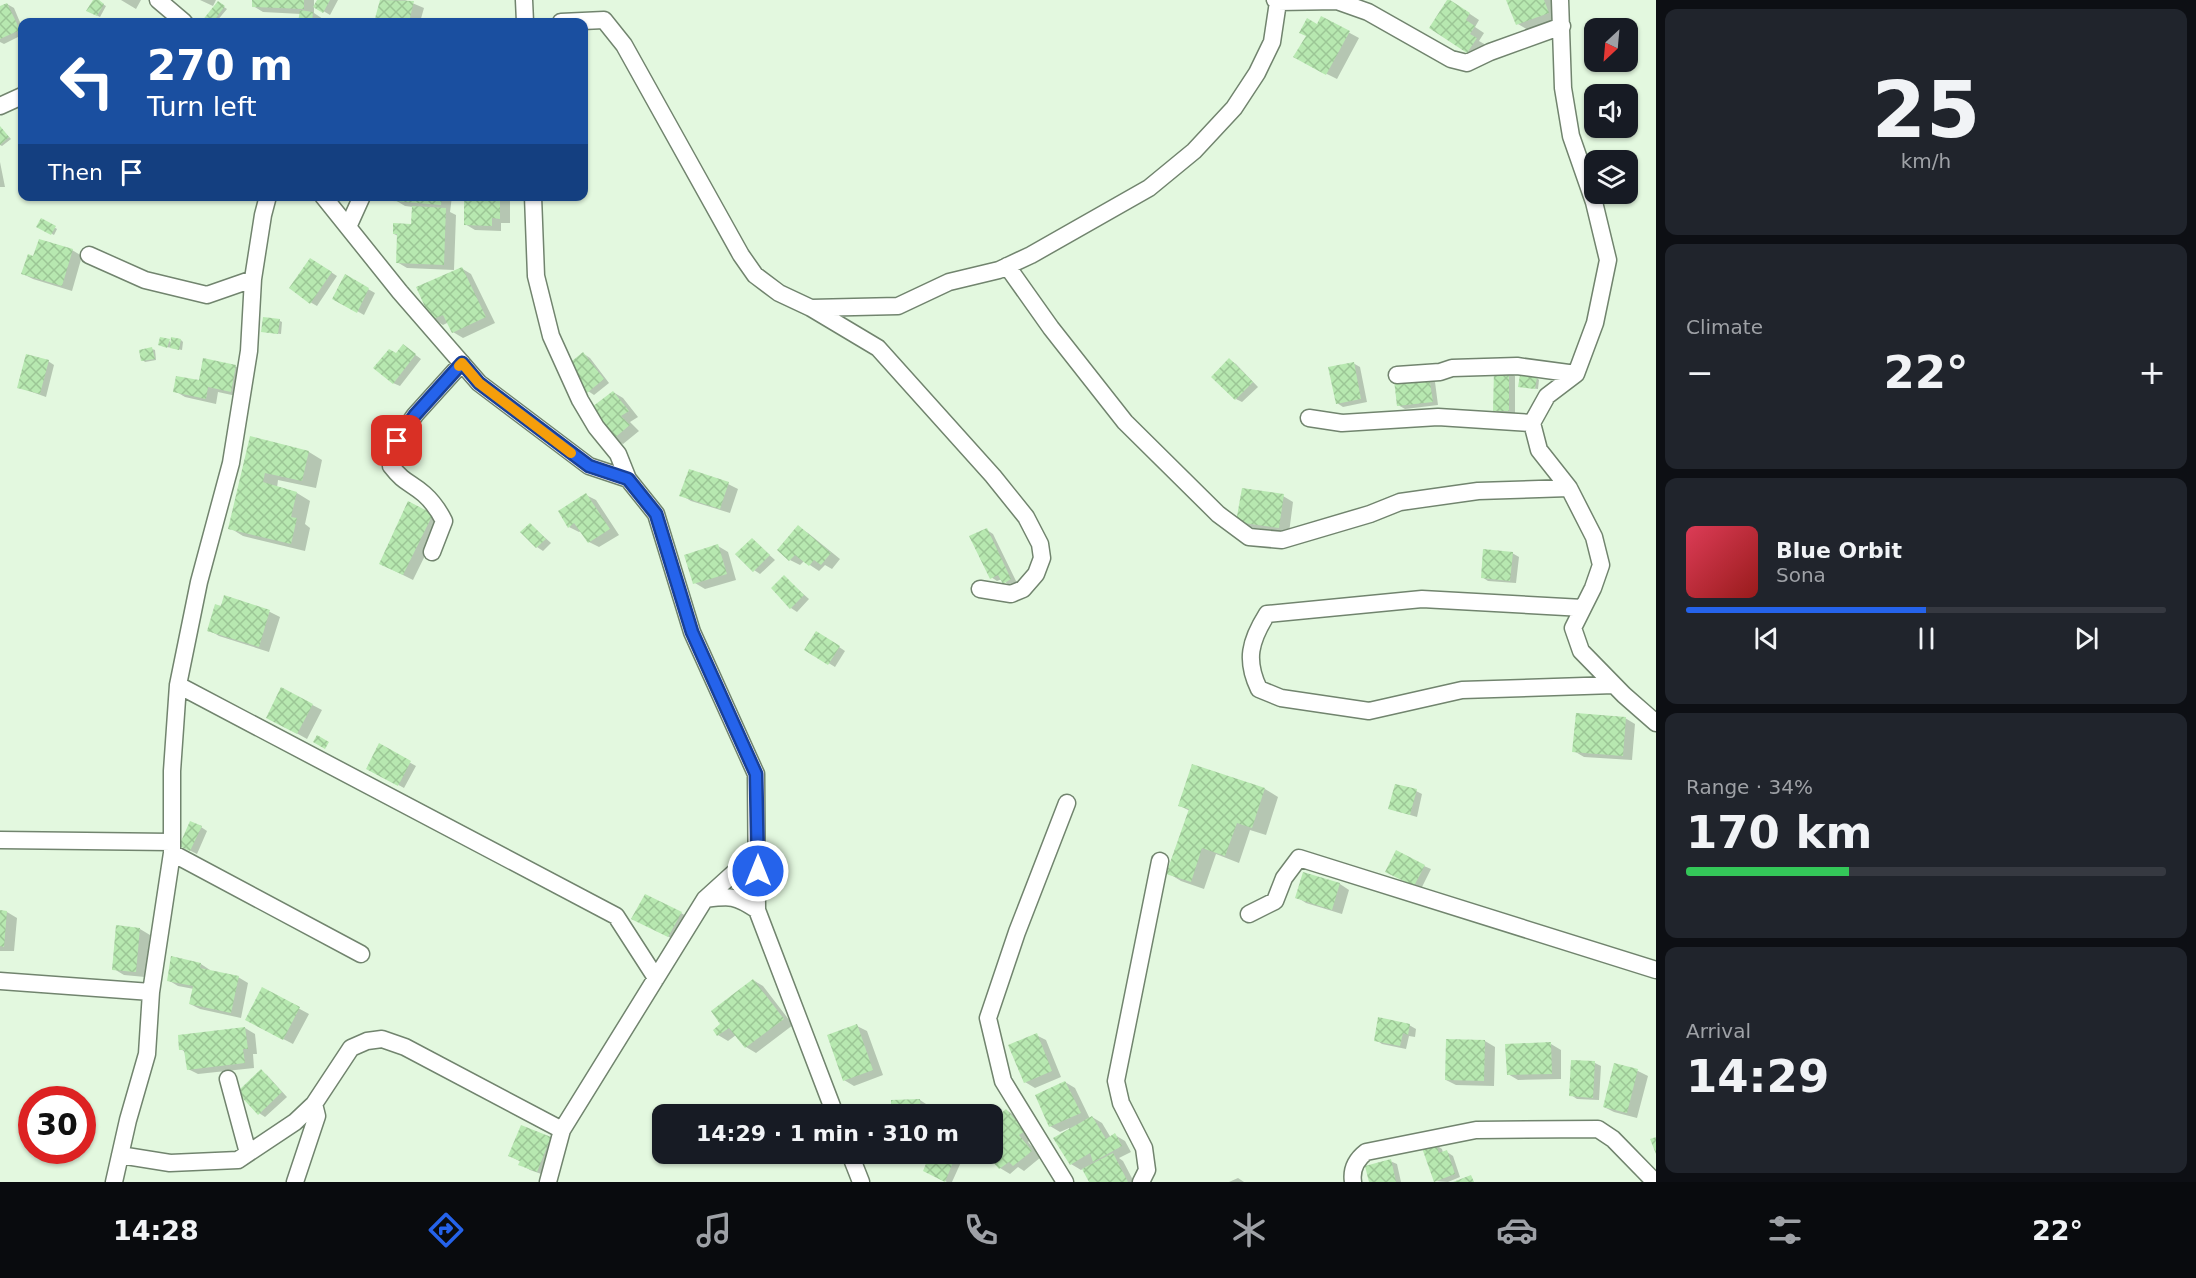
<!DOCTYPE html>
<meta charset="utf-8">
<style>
body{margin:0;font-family:"DejaVu Sans",sans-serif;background:#20242c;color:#f1f3f6;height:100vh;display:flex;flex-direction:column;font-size:22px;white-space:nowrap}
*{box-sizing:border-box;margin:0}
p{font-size:20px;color:#9ea1a6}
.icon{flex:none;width:33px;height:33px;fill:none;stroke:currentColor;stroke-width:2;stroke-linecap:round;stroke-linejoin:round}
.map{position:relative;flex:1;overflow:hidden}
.details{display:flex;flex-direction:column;gap:9px;padding:9px;background:#0d0f14;width:540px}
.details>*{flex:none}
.guide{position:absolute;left:18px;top:18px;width:570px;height:183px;border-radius:12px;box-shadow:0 2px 4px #0004;background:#1a4fa0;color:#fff;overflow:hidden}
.needle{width:39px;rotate:206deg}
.tools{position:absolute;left:1584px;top:18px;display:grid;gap:12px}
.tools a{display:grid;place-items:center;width:54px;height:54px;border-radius:12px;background:#171b24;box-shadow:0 2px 4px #0004;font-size:30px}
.speed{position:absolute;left:18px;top:1086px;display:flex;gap:12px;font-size:30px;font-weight:700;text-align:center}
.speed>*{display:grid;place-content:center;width:78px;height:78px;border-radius:50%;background:#171b24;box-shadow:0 2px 4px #0004;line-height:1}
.speed .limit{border:9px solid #d22;background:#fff;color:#111}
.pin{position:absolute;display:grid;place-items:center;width:51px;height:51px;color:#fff;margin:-26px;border-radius:12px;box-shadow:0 3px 9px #0006}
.me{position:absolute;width:66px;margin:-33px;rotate:0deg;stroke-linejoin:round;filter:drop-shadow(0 0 4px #0008)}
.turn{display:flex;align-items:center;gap:21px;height:126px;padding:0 30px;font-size:27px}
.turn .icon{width:78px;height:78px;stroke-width:2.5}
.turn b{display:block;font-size:42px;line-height:51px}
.then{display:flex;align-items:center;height:57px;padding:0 30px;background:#0003;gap:12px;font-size:22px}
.big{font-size:45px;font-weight:800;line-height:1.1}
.details .widget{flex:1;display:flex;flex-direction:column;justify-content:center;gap:9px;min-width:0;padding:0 21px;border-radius:12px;background:#20242c}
.details .dial{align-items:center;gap:0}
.dial b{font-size:78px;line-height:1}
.song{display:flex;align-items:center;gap:18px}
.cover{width:72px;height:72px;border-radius:9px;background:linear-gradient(135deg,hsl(350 70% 55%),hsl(0 70% 35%))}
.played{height:6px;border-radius:3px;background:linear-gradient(90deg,#2563eb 50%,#363941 50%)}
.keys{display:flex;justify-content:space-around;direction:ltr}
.heat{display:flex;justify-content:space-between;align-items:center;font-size:33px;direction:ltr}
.charge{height:9px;border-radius:4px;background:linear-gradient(90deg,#34c759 34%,#363941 0)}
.trip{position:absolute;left:652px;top:1104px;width:351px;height:60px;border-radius:12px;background:#171b24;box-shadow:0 2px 4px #0004;font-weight:800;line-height:60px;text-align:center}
.tab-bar{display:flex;height:96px;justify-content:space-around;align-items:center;background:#090b0e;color:#9ea1a6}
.tab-bar .icon{width:42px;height:42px}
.tab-bar .on{color:#2563eb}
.tab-bar b{font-size:27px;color:#f1f3f6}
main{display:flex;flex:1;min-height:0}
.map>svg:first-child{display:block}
.shadow{fill:#0003}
.building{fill:url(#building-cross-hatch)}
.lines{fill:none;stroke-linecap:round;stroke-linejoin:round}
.street-casing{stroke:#71846e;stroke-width:19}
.street{stroke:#fff;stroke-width:16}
.route-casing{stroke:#184099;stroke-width:15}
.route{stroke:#2563eb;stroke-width:10}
.slow{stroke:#f59e0b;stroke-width:10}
</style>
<main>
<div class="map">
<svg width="1656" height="1182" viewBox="0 0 1656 1182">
<defs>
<pattern id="building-cross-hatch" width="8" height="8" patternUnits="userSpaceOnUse" patternTransform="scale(1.5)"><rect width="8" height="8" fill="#b7e8b0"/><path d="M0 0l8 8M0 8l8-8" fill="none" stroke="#9cc696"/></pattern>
</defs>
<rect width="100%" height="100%" fill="#e3f8df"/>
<path class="shadow" d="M95 0 106 6 100 17 88 11Z
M121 0H141L136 9Z
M200 0H216L213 6Z
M254 0H314V13L323 19V22H300L301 14 263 12 253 6Z
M318 0H338L330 15 315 6Z
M382 0H405L424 8 420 22H376Z
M1508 0H1551L1558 18 1528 30 1518 24Z
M218 3 227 9 216 22H204Z
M7 4 14 8 22 27V35L4 44 0 42V8Z
M1458 6 1479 20 1475 27 1484 33 1479 41 1486 45 1477 57 1467 52Z
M1322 18 1359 38 1337 79 1305 63 1308 36 1318 26Z
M0 127 11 139 2 146 0 145Z
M0 162 5 187H0Z
M395 196H452L450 212 456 215 454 270 407 268 397 262 398 236 394 234 412 225 413 207 405 206 395 200Z
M465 196H510V223H501V231L475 230 465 224Z
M42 220 57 229 54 235 38 226Z
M72 250 82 256 72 291 33 279 23 274 34 257Z
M317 263 337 276 317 306 310 302Z
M461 268 471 274 495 323 463 338 453 332 449 322 443 325 433 319Z
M345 276 375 293 364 315 334 298Z
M280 321 282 322 281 334 265 332Z
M181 340 183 342 182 350 162 346 169 341 172 343Z
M152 349 155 350 156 360 145 362 143 360Z
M409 350 421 359 400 386 393 383 396 355Z
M584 354 590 358 609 383 594 395 588 391Z
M1230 360 1236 364 1258 387 1242 402 1236 399Z
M48 361 54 365 46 397 18 387Z
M1353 363 1360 367 1367 402 1343 407 1337 403Z
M235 366 245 372 241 397 218 392 216 404 185 397 175 391Z
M1508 372 1515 376V414H1501L1495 410Z
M1429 378 1435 382 1438 405 1405 409 1398 405Z
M1537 378 1539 380 1538 389 1522 387Z
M613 392 623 398 638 417 630 422 639 431 623 444 613 439Z
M251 438 309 452 322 460 316 488 278 480 277 488 297 493 310 501 305 524 310 528 305 551 243 536 230 528Z
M728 484 738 489 730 513 691 501 681 495Z
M586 495 596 500 619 535 599 547 589 542 581 531 579 532 569 527Z
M1283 496 1293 502 1289 533 1248 527 1238 521Z
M409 503 442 521 413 580 391 569Z
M530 524 551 543 543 551 537 547Z
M798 527 808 533 840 559 832 569 825 565 819 571 804 561 800 565 790 560Z
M987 530 993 534 1017 583 1010 586 1002 579 997 581 991 577Z
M753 540 775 560 760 574 754 570Z
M718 546 728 552 736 580 705 589 695 583Z
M1512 553 1519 557 1516 583 1488 581 1482 577Z
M784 577 809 599 797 612 791 608 773 588Z
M225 597 270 612 280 617 269 652 219 636 209 630Z
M823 636 845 651 835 667 806 649Z
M282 689 322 710 307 739 268 717Z
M1625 718 1635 724 1632 760 1584 757 1574 751Z
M380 746 416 766 404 788 368 768Z
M1193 766 1265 789 1278 797 1266 835 1250 830 1239 863 1216 854 1204 889 1181 881 1168 873 1190 811 1180 806Z
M1416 791 1422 794 1417 817 1390 809Z
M201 827 207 831 197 854 187 849Z
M1424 866 1431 869 1421 889 1393 875Z
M1340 884 1349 890 1342 914 1306 903 1297 897Z
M0 911 7 912 17 918 14 951H0Z
M681 913 691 919 679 942 643 924Z
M140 929 150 935 145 977 124 975 114 969Z
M201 964 210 970V972L238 977 248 983 241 1018 200 1009 190 1004 194 989 178 986 168 980Z
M753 980 763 986 793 1025 756 1053 746 1047 736 1035 728 1041 718 1035Z
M263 989 309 1014 293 1044 256 1025Z
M1409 1025 1416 1029 1415 1037 1409 1036 1406 1049 1382 1044 1376 1040Z
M857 1026 867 1031 883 1075 854 1086 844 1080Z
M245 1028 255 1034 257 1054H253L254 1068 198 1074 188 1069 186 1053 181 1049Z
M1036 1035 1046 1040 1061 1077 1035 1088 1025 1082Z
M1447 1041H1485L1495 1047 1494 1086 1456 1085 1446 1080Z
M1551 1044 1561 1050V1079L1518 1080 1508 1074Z
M1573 1061 1595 1063 1601 1066 1599 1100 1577 1099 1571 1095Z
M1615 1064 1638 1071 1648 1076 1637 1118 1614 1112 1604 1107Z
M261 1071 267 1075 287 1097 265 1117 259 1113Z
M1065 1082 1075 1088 1090 1119 1092 1117 1102 1123 1111 1138 1115 1135 1125 1141 1131 1152 1119 1158 1123 1161 1134 1182H1090L1084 1168 1081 1170 1071 1164 1069 1128 1060 1132 1050 1126Z
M920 1100 926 1104V1114H892V1102Z
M1006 1110 1016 1116 1034 1137 1028 1142 1041 1157 1024 1171 1018 1167 1010 1174 1000 1168 993 1160 988 1163 974 1154H993V1122Z
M550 1139 560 1144 547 1176 530 1170 520 1164 521 1162 510 1156Z
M1436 1145 1442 1149 1443 1153 1447 1152 1453 1156 1460 1177 1448 1182 1435 1181Z
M932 1154H948L962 1160 952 1182H947L924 1170Z
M1390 1161 1397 1164 1401 1182H1371Z
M1238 1178 1244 1182H1229Z"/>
<path class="building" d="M93 0H99L104 4 97 16 86 11Z
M252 0H304V9L252 7Z
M317 0H330L323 13 313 7Z
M380 0 414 1 409 22H374Z
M1447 0H1450L1470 13 1466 20 1475 26 1470 34 1477 38 1467 53 1429 28Z
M1506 0H1544L1549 13 1516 25Z
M218 1 225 6 213 22H201Z
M7 3 20 30 0 39V6Z
M300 10 313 12 312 22H298Z
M1321 16 1350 31 1326 75 1293 57 1306 36 1299 33 1307 18 1317 24Z
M0 126 9 137 0 145Z
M394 196H442L441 205 393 201Z
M464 196H500V219L492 218V226L464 225Z
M412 206 446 208 444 265 396 263 397 234H393V223L411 224Z
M41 218 56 226 51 235 36 227Z
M39 239 73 249 62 286 21 274 28 254 33 256Z
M310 258 332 272 310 304 289 288Z
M462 267 486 317 452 333 443 315 431 320 416 287Z
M345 274 369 288 357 313 332 299Z
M263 317 280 319 278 334 261 332Z
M160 337 170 339 167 348 158 345Z
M171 337 181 339 179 350 170 348Z
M403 344 416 354 393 384 373 368 389 349 396 353Z
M152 347 155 359 141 361 139 350Z
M583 352 604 379 587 393 566 366Z
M26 354 49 360 40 394 17 388Z
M203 358 236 365 231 392 208 387 206 399 173 392 176 376 199 380Z
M1229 358 1253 382 1235 400 1211 377Z
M1354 362 1361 399 1336 404 1328 367Z
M1494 370 1509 371V411H1493Z
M1520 375 1537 377 1535 389 1518 387Z
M1429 376 1433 402 1397 406 1394 380Z
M613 391 629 411 621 416 630 425 612 440 588 410Z
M250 436 309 451 302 481 265 473 263 482 297 492 291 517 297 518 291 544 228 529Z
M689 469 729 482 720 509 679 496Z
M1242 488 1284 494 1279 528 1236 522Z
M586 493 610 529 588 543 574 523 568 528 558 511Z
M408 501 433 514 403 575 379 564Z
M530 523 546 539 536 548 520 532Z
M798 525 831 553 821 565 814 560 809 566 795 555 789 561 777 550Z
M987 528 1011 579 1003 584 998 575 990 579 969 536Z
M752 538 770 555 753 572 735 554Z
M718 544 727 574 693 584 684 555Z
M1483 549 1513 552 1510 581 1481 578Z
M784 575 804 595 790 609 771 588Z
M224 595 270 610 259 647 207 631 215 604 221 606Z
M816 631 840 646 828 665 804 650Z
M281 687 313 704 297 734 266 718Z
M1576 713 1626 717 1623 756 1572 752Z
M317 735 329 742 325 749 313 742Z
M379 743 411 761 398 786 366 769Z
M1192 764 1265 788 1252 828 1237 823 1225 856 1202 848 1191 882 1166 874 1189 809 1178 806Z
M1395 784 1417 789 1410 815 1388 809Z
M190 821 202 826 190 851 179 846Z
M1396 850 1425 865 1414 886 1385 872Z
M1303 872 1340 883 1332 910 1295 898Z
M645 894 682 912 668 937 631 919Z
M0 910 7 911 4 947 0 946Z
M116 925 140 928 136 972 112 970Z
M171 956 201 963 200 968 239 976 231 1013 189 1004 193 986 167 981Z
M753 979 784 1019 745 1048 729 1028 717 1036 713 1030 720 1024 711 1011Z
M262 987 300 1007 283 1040 245 1020Z
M1378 1017 1410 1024 1408 1035 1403 1033 1400 1046 1374 1041Z
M857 1024 873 1070 843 1081 827 1035Z
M245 1027 248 1049H243L245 1063 187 1070 184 1050H179L178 1035Z
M1037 1033 1052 1071 1024 1083 1008 1045Z
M1446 1039 1485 1040 1484 1081 1445 1080Z
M1551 1042 1552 1074 1507 1075 1505 1044Z
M1571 1060 1595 1061 1593 1098 1569 1096Z
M1614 1063 1638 1069 1627 1113 1603 1107Z
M261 1069 282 1092 258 1115 237 1092Z
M1065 1081 1081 1113 1049 1127 1035 1095Z
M920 1099 921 1114H891V1100Z
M1006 1109 1025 1131 1019 1135 1032 1151 1013 1166 1009 1162 999 1169 986 1154H993V1120Z
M1092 1116 1106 1139 1115 1133 1122 1146 1093 1162 1090 1153 1070 1165 1053 1138Z
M521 1125 551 1137 537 1172 518 1165 520 1161 508 1156Z
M1656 1137V1154L1650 1139Z
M1436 1144 1439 1153 1447 1150 1455 1174 1434 1182 1422 1148Z
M1113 1153 1128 1182H1089L1082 1169Z
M930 1154 956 1155 945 1182 923 1171Z
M1391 1159 1396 1182H1369L1365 1166Z
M1471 1175 1474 1182H1453Z"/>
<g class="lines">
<defs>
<path id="street" d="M158 0 184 22
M524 0 525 22
M1275 0 1278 2 1337 1 1368 12 1451 59 1467 63 1490 52 1562 26
M1560 0 1563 88 1571 136 1594 202 1608 260 1595 323 1576 374 1547 396 1532 423 1539 450 1569 488 1594 537 1601 565 1593 588 1573 628 1581 651 1624 695 1656 723
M561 22 604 20 624 45 741 255 755 275 779 293 811 308 898 306 949 282 999 270 1031 255 1149 188 1194 151 1234 108 1257 73 1272 42 1278 2
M0 106 22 96
M323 196 400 292 479 383 589 466 628 479
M533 196 536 276 551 336 580 400 596 427 618 454 628 479 656 514 692 632 756 774 757 910 835 1114
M348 227 362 196
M89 255 145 280 207 295 253 279
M1007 266 1051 328 1125 422 1218 514 1249 537 1282 540 1370 514 1400 502 1478 491 1569 488
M811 308 878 348 993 476 1026 517 1040 544 1042 558 1036 574 1023 589 1011 594 980 589
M1397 375 1440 372 1452 368 1517 366 1576 374
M1309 418 1342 423 1438 417 1532 423
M432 552 444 521C439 511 433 502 424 494 410 482 404 483 391 466L397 441 415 415 462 363
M1583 608 1422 599 1267 614C1250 641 1245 660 1259 689L1281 698 1369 711 1462 690 1614 685
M178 685 616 916 656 978
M0 840 171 842
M172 853 361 954
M705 899C730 896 735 895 757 910
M1249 914 1275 901 1284 878 1299 858 1656 970
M0 981 151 992
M228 1079 248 1153
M850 1154 861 1182
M120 1155 170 1163 238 1160 295 1122 314 1104 351 1048 367 1041 382 1039 405 1047 562 1130
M114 1182 128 1120 147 1054 151 992 172 853V771L178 685 199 582 231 463 249 351 253 279 263 215 268 196
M295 1182 317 1116 314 1104
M548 1182 562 1130 705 899 758 851
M1065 1182 1003 1081 988 1018 1017 932 1067 803
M1141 1182 1147 1170 1144 1148 1121 1103 1116 1081 1160 861
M1353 1182C1351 1169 1357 1159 1366 1152L1476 1130 1598 1129 1613 1139 1655 1182"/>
</defs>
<use href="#street" class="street-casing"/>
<use href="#street" class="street"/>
</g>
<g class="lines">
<defs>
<path id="route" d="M397 441 415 415 462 363 479 383 589 466 628 479 656 514 692 632 756 774 758 871"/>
</defs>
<use href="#route" class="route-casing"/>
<use href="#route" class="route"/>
<path class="slow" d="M459 366 462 363 479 383 571 453"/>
</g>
</svg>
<div class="tools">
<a><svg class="needle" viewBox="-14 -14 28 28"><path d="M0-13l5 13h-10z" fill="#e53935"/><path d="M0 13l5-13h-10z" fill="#9ea1a6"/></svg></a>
<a><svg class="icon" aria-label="sound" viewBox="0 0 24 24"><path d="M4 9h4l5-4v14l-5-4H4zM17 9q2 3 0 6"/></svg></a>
<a><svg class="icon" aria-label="layers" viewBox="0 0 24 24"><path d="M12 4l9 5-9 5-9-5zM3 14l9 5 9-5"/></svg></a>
</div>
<div class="speed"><div class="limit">30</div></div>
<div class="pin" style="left:397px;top:441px;background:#d93025"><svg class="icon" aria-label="arrive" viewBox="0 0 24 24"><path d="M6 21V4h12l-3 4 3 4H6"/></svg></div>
<svg class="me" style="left:758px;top:871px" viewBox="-20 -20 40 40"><circle r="17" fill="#2563eb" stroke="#fff" stroke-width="3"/><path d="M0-11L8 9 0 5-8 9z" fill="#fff"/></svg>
<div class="trip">14:29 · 1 min · 310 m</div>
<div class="guide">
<div class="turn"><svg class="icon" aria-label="left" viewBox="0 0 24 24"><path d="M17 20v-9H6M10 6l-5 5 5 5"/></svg><div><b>270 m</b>Turn left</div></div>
<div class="then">Then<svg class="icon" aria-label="arrive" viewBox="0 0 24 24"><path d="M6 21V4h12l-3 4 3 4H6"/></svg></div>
</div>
</div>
<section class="details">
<div class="widget dial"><b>25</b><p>km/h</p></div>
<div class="widget"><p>Climate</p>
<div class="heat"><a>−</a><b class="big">22°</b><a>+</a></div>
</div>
<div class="widget">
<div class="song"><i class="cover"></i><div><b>Blue Orbit</b><p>Sona</p></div></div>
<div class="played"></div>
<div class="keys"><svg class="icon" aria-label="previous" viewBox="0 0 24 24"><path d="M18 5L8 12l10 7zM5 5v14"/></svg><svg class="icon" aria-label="pause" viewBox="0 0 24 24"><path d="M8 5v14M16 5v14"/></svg><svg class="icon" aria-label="next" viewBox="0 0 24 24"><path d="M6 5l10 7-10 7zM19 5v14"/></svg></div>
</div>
<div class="widget"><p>Range · 34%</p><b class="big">170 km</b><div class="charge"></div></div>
<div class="widget"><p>Arrival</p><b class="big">14:29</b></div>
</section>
</main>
<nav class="tab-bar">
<b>14:28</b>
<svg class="icon on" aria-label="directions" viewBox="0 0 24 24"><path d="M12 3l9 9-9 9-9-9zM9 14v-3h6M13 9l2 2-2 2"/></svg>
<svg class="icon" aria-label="music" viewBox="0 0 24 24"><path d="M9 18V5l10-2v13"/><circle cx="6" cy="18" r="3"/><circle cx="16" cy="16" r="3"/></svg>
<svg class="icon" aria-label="phone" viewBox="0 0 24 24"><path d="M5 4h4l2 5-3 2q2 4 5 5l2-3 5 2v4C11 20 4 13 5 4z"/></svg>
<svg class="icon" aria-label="climate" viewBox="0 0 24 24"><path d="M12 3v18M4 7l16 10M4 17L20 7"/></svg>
<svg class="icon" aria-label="car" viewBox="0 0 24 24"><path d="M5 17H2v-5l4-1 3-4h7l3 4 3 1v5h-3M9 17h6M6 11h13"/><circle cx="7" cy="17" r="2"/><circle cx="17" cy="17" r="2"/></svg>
<svg class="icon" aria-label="filters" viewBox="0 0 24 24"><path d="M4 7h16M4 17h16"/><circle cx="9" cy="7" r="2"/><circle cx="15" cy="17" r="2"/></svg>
<b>22°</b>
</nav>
